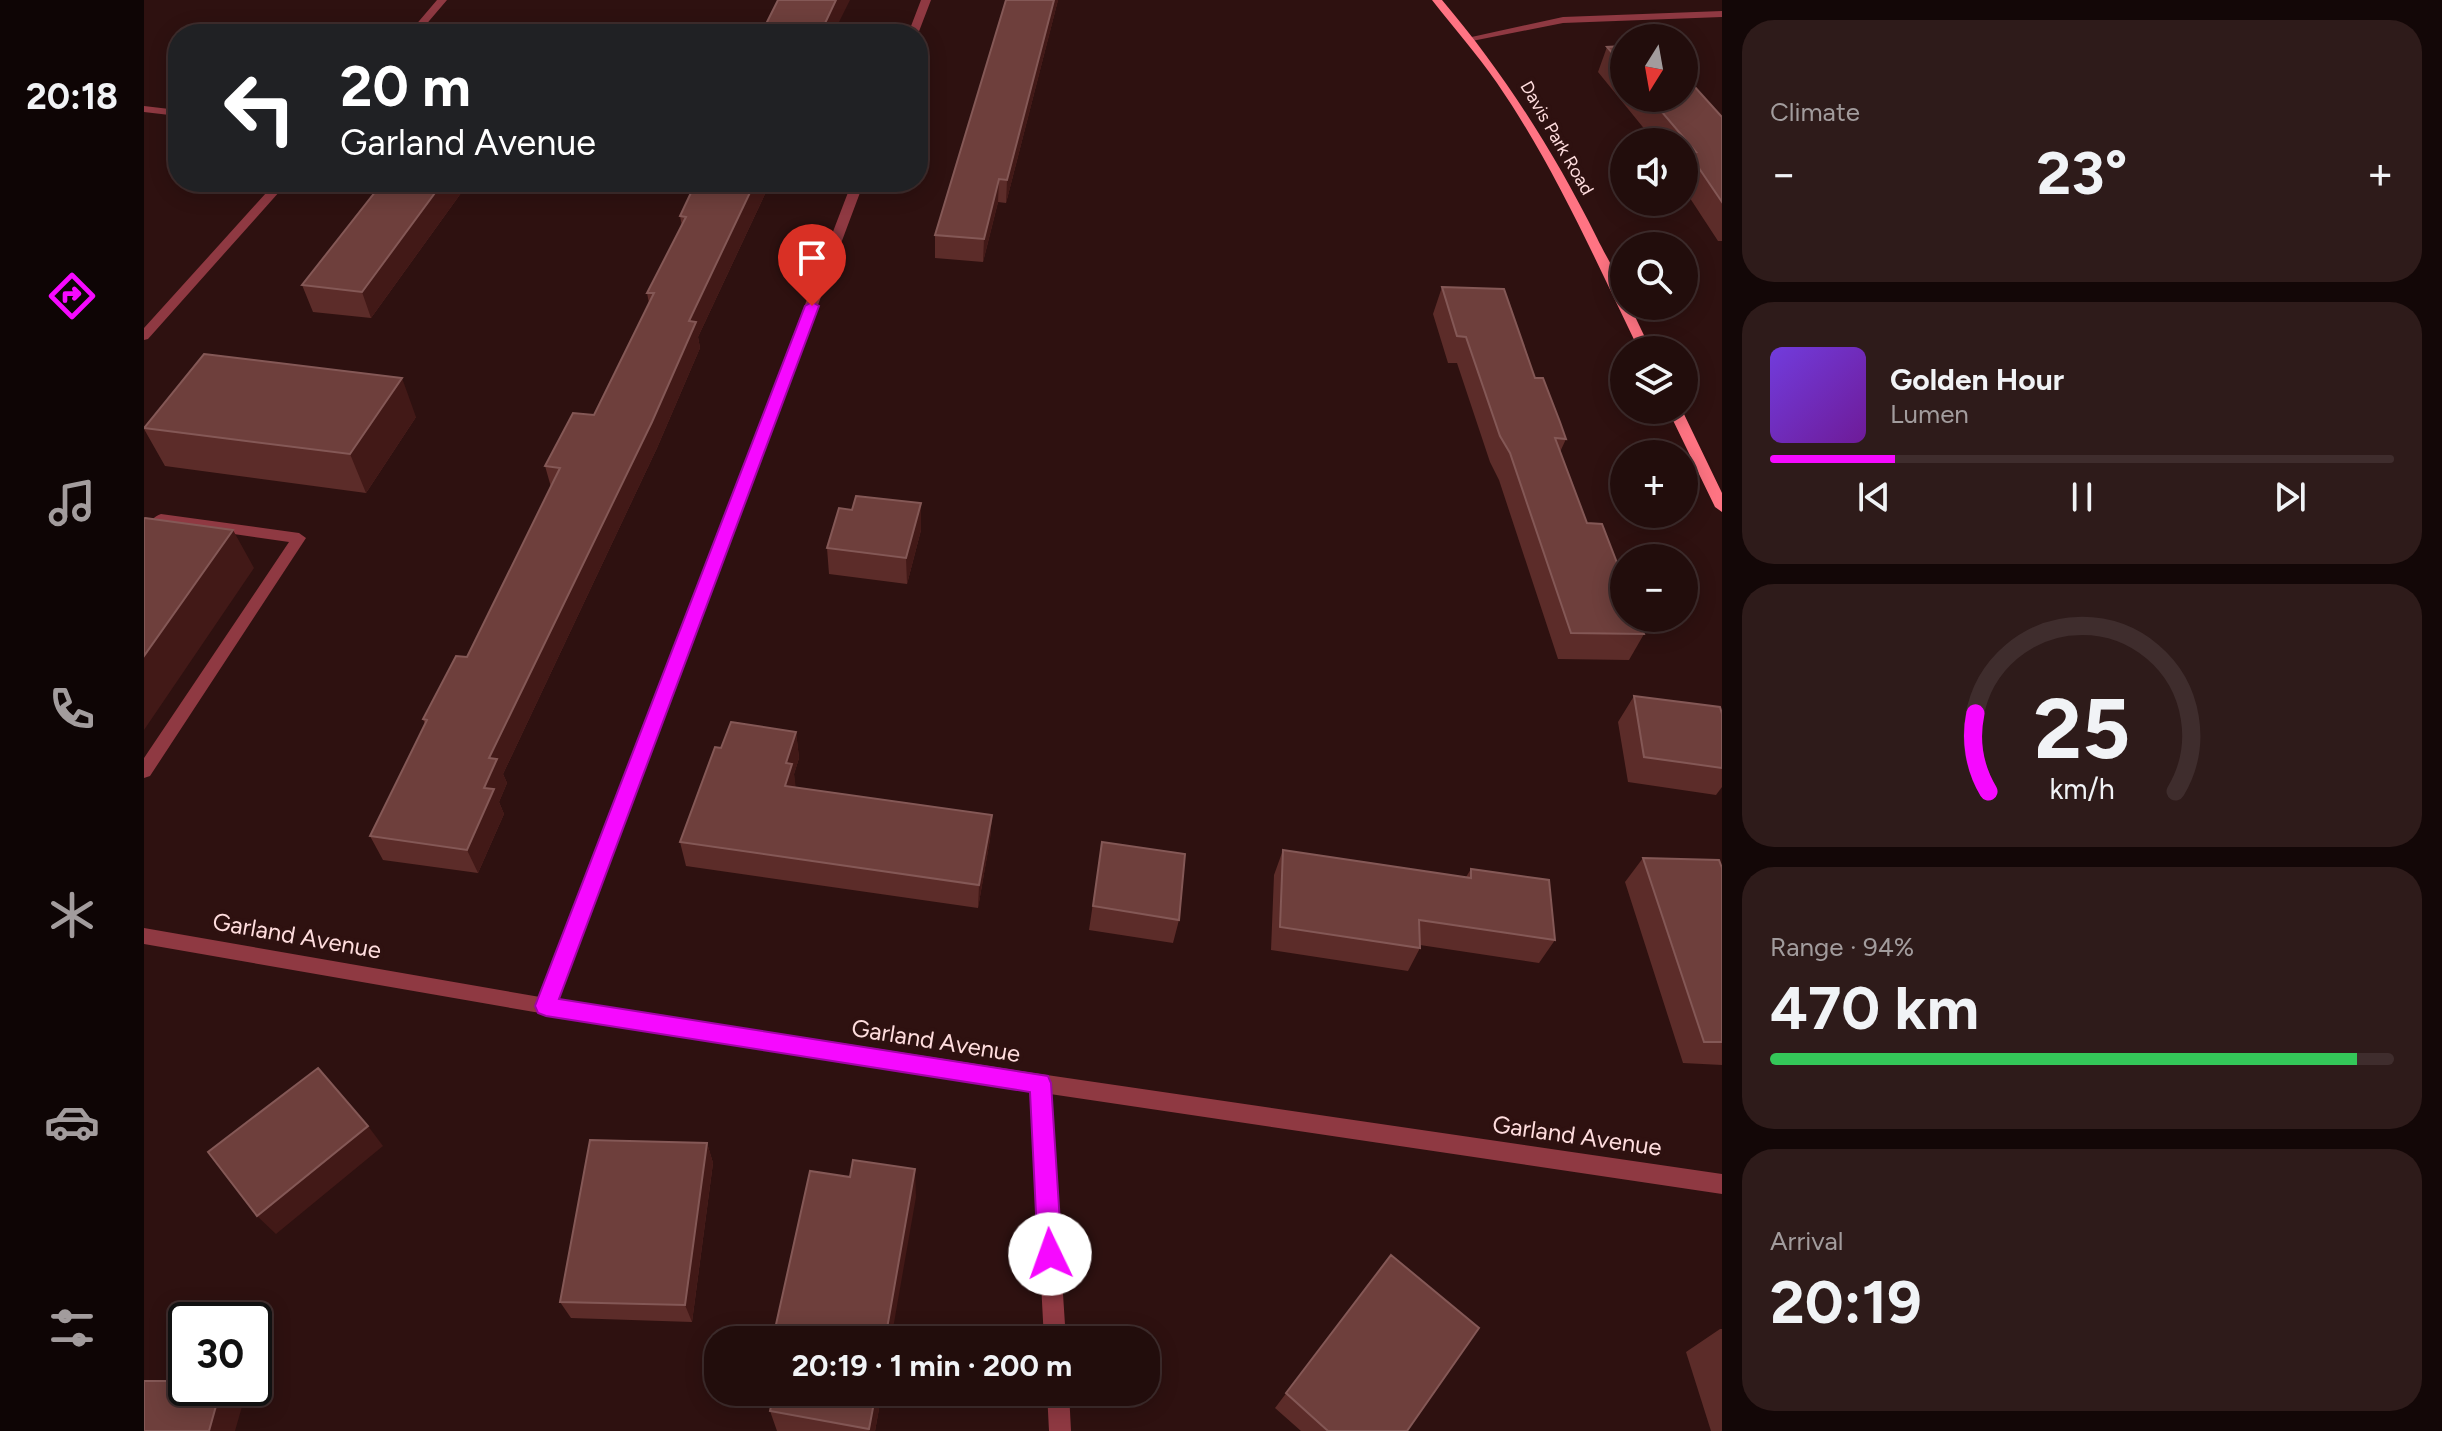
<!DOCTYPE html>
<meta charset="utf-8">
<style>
body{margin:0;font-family:Figtree,sans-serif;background:#2e1b1a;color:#f1f3f6;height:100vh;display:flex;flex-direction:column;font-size:30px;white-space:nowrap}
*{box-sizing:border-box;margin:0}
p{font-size:26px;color:#a29c9d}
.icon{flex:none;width:44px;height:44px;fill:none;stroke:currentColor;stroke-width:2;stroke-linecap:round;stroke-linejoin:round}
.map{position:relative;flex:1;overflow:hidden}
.sheet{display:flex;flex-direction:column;gap:20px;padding:20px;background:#130707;width:720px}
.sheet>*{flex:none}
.top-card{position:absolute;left:24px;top:24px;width:760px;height:168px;border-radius:32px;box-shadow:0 4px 20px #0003,0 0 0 2px #3f2d2d;background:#202124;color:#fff;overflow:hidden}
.needle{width:52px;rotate:191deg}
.fabs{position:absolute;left:1466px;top:24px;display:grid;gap:16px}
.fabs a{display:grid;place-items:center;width:88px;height:88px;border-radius:50%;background:#220d0c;box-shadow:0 4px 20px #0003,0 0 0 2px #3f2d2d;font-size:40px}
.speed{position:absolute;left:24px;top:1302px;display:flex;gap:16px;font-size:40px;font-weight:700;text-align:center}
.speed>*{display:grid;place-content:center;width:104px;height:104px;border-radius:50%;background:#220d0c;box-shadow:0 4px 20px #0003,0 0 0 2px #3f2d2d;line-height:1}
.speed .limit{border:4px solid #111;border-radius:12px;background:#fff;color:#111}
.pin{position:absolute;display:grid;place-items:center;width:68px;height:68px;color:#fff;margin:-82px -34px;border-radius:50% 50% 50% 0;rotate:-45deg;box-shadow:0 0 8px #0007}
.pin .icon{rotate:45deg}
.me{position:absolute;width:88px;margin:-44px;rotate:357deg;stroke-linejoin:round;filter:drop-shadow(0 0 6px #0008)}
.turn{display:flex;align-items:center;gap:28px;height:168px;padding:0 40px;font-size:36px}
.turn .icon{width:104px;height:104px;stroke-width:2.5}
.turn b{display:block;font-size:56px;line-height:68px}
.big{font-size:60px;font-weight:700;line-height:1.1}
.sheet .widget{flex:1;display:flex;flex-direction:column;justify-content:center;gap:12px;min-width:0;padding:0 28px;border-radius:32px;background:#2e1b1a}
.sheet .dial{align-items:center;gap:0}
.dial svg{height:208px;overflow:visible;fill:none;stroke:#3f2d2d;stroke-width:7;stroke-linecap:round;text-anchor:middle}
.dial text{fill:#f1f3f6;stroke:none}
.song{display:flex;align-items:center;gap:24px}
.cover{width:96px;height:96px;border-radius:12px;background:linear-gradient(135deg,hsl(260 70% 55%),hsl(280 70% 35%))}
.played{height:8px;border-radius:4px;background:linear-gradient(90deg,#f609ff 20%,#3f2d2d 20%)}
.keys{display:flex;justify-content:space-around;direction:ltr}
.heat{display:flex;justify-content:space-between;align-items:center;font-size:44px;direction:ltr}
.charge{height:12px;border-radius:6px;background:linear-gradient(90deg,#34c759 94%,#3f2d2d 0)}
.trip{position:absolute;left:560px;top:1326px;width:456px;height:80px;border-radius:32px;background:#220d0c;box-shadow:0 4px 20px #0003,0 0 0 2px #3f2d2d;font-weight:700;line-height:80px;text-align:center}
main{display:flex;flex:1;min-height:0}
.tabs{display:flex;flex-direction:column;width:144px;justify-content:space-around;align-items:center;background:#0e0505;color:#a29c9d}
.tabs .icon{width:56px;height:56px}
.tabs .selected{color:#f609ff}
.tabs b{font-size:36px;color:#f1f3f6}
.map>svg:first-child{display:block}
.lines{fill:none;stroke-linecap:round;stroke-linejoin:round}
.lane{fill:#8f3942;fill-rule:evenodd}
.street{fill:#8f3942;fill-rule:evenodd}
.secondary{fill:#ff7483;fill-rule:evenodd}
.wall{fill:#5c2c29}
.shaded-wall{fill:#421917}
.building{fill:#6e3f3c;stroke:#845856;stroke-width:2}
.route{fill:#f609ff;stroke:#a006a6;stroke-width:2}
.labels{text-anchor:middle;stroke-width:8;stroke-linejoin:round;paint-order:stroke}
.far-street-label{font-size:18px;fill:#ffddde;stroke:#2e1110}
.near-street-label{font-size:24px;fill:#ffddde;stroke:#2e1110}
</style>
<main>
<nav class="tabs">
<b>20:18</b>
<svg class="icon selected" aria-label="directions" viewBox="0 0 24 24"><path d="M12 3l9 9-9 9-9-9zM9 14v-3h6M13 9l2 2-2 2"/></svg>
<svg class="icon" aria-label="music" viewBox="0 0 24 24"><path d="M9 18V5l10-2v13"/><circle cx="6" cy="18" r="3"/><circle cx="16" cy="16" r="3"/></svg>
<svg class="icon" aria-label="phone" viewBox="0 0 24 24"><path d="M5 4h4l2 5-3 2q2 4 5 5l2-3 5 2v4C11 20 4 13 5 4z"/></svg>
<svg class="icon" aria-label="climate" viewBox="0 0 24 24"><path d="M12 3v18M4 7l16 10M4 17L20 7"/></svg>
<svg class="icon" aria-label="car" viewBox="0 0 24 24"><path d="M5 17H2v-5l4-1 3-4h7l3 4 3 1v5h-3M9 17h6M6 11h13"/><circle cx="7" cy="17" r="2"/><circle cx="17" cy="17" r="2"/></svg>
<svg class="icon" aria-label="filters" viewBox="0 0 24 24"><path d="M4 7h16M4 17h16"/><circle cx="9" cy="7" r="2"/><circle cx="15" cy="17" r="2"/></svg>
</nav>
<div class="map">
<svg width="1578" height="1431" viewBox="0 0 1578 1431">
<rect width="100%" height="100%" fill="#2e1110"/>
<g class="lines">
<path class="lane" d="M1578 11V17L1419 23 1328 41 1323 38 1419 17Z
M17 514 155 533 162 538 6 776 0 778V758L145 542 21 524 5 545 0 546C0 533 3 519 17 514Z"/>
<path class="street" d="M293 0H303L274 34H264Z
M777 0H787L774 34H764Z
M0 106 34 110V116L0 112Z
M132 182H144L4 339 0 340V328Z
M708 182H720L414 999 896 1074 1578 1174V1194L906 1094 922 1340H900L887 1091 402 1014 0 944V928L396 997Z
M903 1392H925L927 1431H905Z"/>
<path class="secondary" d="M1288 0H1298C1360 73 1410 152 1453 238 1463 259 1480 283 1480 306H1486L1507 350H1495C1451 259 1410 166 1353 83 1333 54 1310 28 1288 0Z
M1524 410H1538L1578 493V512L1571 507Z"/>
</g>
<path class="wall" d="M862 0H914L862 203 854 202 839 262 791 258V235Z
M1480 46V98H1540L1578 117V241H1574L1540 189V142H1511L1454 72 1463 47Z
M239 182H325L227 318 169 312 158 285Z
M552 182H621L620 185 621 194 554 337 556 348 513 448 359 774 363 783 355 802 360 814 334 873 239 860 226 836 281 724 279 719 323 657 407 487 401 466 450 415 505 303 503 293 538 226 536 216Z
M1298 287 1391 378 1422 439 1416 452 1443 523 1500 634 1485 660 1414 659 1355 480 1346 462 1313 363H1304L1289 314Z
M272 417 222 493 21 466 0 429V427Z
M708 510 777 530 763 584 685 574 683 548Z
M1490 696 1578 714V787L1572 795 1484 782 1474 722Z
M652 732 655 758 650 774 651 788 848 815 846 839 834 908 542 866 536 842 577 748Z
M958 842 1035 920 1029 943 945 930Z
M1139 850 1322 877 1327 869 1411 940 1395 963 1276 945V948L1264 971 1127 950 1130 875Z
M1499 858 1578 868V1065L1539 1063 1481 882Z
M563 1143 569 1163 548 1322 427 1318 416 1302Z
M1247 1255 1263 1431H1157L1131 1408Z
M1576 1329H1578V1431H1567L1542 1352Z
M738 1392 731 1431H633L626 1411Z"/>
<path class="shaded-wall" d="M692 0H706L689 34H676Z
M910 0H914L862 203 863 180Z
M855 179 854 202 839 262 840 239Z
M299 182H325L227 318 218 292Z
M611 182H621L620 185 621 194 554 337 556 348 513 448 359 774 363 783 355 802 360 814 334 873 323 850 345 758 545 321Z
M258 378 272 417 222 493 206 454Z
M777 503V530L763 584 762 558Z
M89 530 110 568 0 730V656Z
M652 732 655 758 650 774 652 789 641 786 642 763Z
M848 815 846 839 834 908 835 885Z
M224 1126 239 1146 132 1234 113 1216Z
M563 1143 569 1163 548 1322 541 1305Z
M771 1169 772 1197 747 1340H741Z
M77 1388H89L101 1396 91 1431H65Z
M732 1392H738L731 1431H725Z"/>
<path class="building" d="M634 0H692L676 34H617Z
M862 0H910L863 180 855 179 840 239 791 235Z
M1480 46V67L1463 47Z
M1540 75 1578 117V202L1544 152H1552L1506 98H1540Z
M239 182H299L218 292 158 285Z
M552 182H611L545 321 552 322 508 422 345 758 353 759 340 788 350 789 323 850 226 836 283 720 279 719 312 656 323 657 416 468 401 466 429 413 450 415 510 293H503L542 217 536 216Z
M1298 287 1360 289 1391 378H1399L1416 422 1422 439 1411 438 1443 523 1458 524 1480 581V618H1494L1500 634 1427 633 1366 453 1356 436 1322 337 1313 336Z
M60 354 258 378 206 454 0 428Z
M712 496 777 503 762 558 683 548 695 508 708 510Z
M1 518 89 530 0 656V519Z
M1490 696 1576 707 1578 714V768L1500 757Z
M587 722 652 732 642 763 648 764 641 786 848 815 835 885 536 842 571 747 577 748Z
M958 842 1041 854 1035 920 949 906Z
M1139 850 1327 878V869L1405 880 1411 940 1275 920 1276 948 1136 927Z
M1499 858 1575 860 1578 868V1042H1560Z
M174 1068 224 1126 113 1216 64 1152Z
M446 1140 563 1143 541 1305 416 1302Z
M709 1160 771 1169 741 1340H638L629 1338 666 1171 706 1177Z
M1247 1255 1335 1328 1263 1431H1184L1142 1393Z
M0 1381H42V1388H77L65 1431H0Z
M630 1392H732L725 1429 626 1411Z"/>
<path class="route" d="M668 302 675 306 415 999 904 1076 907 1083 918 1254 914 1263 906 1266 898 1263 894 1254 886 1092 402 1016 394 1013 391 1006 661 306Z"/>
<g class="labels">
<g class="far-street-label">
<text transform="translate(1413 138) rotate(60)" y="6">Davis Park Road</text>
</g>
<g class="near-street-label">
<text transform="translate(153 936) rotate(10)" y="8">Garland Avenue</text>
<text transform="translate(792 1041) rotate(9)" y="8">Garland Avenue</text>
<text transform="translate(1433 1136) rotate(8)" y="8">Garland Avenue</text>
</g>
</g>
</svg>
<div class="fabs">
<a><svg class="needle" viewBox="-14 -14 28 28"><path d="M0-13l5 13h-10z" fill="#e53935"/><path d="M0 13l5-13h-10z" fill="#a29c9d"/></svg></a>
<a><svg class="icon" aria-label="sound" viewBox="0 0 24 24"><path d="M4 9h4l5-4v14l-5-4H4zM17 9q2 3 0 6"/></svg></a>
<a><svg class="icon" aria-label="search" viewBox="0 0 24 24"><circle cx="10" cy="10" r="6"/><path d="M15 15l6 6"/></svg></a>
<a><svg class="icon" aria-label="layers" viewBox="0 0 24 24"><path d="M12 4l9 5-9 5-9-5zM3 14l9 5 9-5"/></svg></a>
<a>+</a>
<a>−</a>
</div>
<div class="speed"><div class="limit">30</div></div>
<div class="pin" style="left:668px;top:306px;background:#d93025"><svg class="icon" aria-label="arrive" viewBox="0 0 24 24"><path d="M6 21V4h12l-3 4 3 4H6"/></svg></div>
<svg class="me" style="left:906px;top:1254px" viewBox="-20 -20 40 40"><circle r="19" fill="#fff"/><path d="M0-13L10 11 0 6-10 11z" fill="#f609ff"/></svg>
<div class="trip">20:19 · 1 min · 200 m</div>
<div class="top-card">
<div class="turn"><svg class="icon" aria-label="left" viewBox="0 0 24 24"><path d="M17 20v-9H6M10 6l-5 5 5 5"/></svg><div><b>20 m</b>Garland Avenue</div></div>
</div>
</div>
<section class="sheet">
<div class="widget"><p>Climate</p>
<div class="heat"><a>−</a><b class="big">23°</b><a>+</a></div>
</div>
<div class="widget">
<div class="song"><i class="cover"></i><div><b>Golden Hour</b><p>Lumen</p></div></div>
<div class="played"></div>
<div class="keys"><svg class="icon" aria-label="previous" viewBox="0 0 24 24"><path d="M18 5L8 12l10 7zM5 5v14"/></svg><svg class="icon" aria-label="pause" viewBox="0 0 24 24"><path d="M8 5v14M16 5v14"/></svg><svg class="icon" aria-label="next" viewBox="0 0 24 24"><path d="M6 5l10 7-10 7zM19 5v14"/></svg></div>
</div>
<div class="widget dial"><svg viewBox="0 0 100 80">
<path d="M14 69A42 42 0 1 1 86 69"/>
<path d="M14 69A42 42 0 0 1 9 39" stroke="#f609ff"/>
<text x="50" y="56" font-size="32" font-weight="700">25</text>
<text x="50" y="72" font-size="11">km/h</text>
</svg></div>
<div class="widget"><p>Range · 94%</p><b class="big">470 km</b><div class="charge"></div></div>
<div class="widget"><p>Arrival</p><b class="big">20:19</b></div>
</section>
</main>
